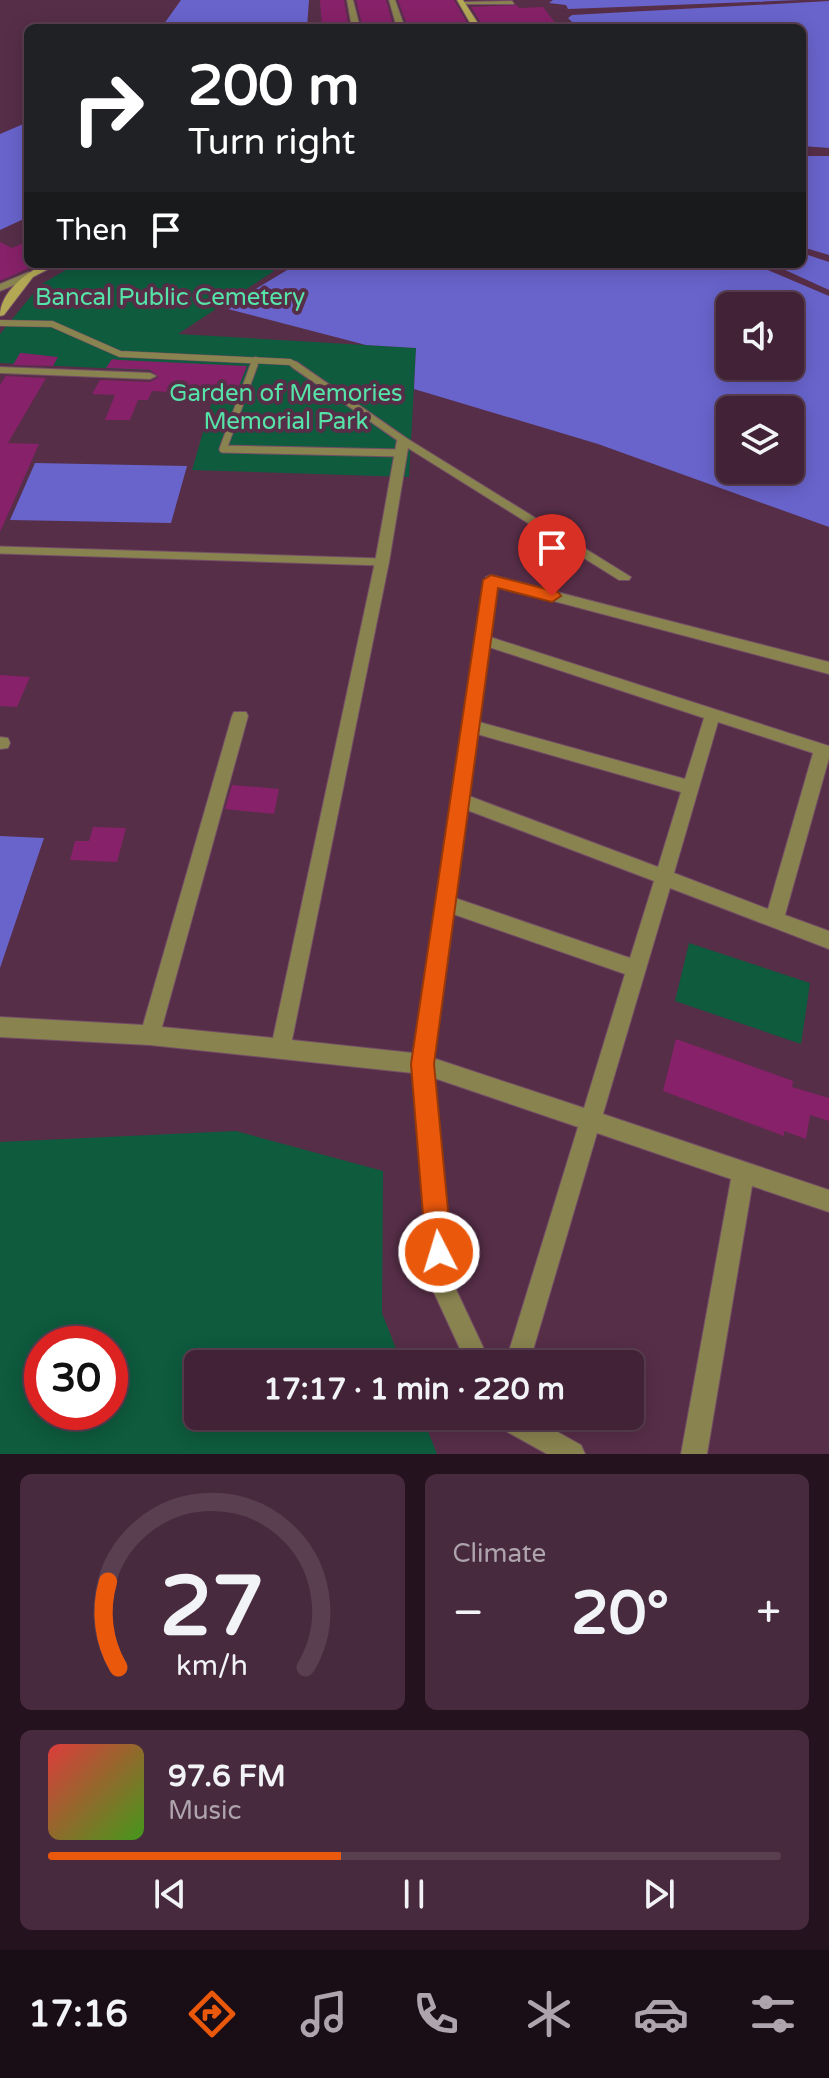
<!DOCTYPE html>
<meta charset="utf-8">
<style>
body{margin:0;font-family:"Varela Round",sans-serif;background:#482a3e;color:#f1f3f6;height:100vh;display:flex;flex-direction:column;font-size:30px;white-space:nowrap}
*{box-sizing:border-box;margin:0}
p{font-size:26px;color:#aea4ad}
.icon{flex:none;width:44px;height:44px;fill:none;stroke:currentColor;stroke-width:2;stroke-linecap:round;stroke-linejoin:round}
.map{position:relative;height:1454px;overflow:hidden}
.side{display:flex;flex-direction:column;gap:20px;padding:20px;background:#24131e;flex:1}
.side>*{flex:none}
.top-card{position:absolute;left:24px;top:24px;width:782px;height:244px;border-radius:12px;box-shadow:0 4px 20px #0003,0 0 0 2px #5a3f51;background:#202124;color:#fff;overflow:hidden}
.tools{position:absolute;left:716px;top:292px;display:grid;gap:16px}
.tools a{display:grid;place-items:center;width:88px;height:88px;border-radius:12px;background:#412236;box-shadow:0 4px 20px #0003,0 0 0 2px #5a3f51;font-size:40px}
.speed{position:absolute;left:24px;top:1326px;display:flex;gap:16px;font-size:40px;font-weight:700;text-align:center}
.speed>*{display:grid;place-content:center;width:104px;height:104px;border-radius:50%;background:#412236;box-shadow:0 4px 20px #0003,0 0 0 2px #5a3f51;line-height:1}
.speed .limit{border:12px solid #d22;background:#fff;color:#111}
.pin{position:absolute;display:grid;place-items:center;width:68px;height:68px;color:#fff;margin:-82px -34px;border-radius:50% 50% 50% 0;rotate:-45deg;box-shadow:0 0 8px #0007}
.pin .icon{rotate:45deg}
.me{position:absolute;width:88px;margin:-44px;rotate:355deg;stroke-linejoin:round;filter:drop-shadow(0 0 6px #0008)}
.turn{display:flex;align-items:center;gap:28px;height:168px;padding:0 32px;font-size:36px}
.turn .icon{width:104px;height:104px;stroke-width:2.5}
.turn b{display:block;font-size:56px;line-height:68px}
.then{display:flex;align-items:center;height:76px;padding:0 32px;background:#0003;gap:16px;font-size:30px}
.big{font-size:60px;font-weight:700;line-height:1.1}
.side .widget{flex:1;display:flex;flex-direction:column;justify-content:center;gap:12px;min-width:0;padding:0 28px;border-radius:12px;background:#482a3e}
.side .dial{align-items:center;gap:0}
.dial svg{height:208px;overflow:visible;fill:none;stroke:#5a3f51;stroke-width:7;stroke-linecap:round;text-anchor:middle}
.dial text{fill:#f1f3f6;stroke:none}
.song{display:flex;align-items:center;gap:24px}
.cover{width:96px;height:96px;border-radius:12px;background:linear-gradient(135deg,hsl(0 70% 55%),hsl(100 70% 35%))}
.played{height:8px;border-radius:4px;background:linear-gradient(90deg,#ea580c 40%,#5a3f51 40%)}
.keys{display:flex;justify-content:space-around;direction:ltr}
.heat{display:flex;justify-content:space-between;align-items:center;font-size:44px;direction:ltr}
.side .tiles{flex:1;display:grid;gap:20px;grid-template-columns:1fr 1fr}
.widget:last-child{grid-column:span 2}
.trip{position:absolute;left:184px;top:1350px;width:460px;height:80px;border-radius:12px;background:#412236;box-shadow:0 4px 20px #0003,0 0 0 2px #5a3f51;font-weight:700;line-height:80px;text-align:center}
.menu{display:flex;height:128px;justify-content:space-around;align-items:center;background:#1a0e16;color:#aea4ad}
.menu .icon{width:56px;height:56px}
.menu .current{color:#ea580c}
.menu b{font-size:36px;color:#f1f3f6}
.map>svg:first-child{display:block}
.green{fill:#0e5b3e;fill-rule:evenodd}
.water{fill:#6964cc;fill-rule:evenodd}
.building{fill:#872169}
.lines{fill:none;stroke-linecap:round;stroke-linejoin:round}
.service-far1-casing{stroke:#744e66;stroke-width:7}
.service-casing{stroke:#744e66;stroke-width:9}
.minor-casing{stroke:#744e66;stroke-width:2}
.tertiary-casing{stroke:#744e66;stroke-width:2}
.secondary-casing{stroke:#744e66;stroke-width:2}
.service-far1{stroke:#898350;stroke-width:6}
.service{stroke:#898350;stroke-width:7}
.minor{fill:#898350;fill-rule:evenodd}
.tertiary{fill:#898350;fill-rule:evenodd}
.secondary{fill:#b3a955;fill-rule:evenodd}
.route{fill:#ea580c;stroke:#983908;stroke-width:2}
.labels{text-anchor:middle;stroke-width:8;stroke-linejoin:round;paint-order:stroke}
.far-park-label{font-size:24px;fill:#55e3a8;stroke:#572e48}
</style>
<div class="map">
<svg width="829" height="1454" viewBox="0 0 829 1454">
<rect width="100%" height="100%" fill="#572e48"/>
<path class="green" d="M76 264H257L274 271 178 334 416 348 409 477 192 470 220 374 0 363V334L40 285Z
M689 943 810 983 801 1044 675 1001Z
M236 1131 383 1171 382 1313 402 1364H198V1416H422L437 1454H0V1142ZM42 1344H110V1412H42Z"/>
<path class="water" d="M181 0H309L307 28H161Z
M553 0H800L568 9 566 5 549 3Z
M829 1V148L802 146V28H578L568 18 572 15Z
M28 122V217L0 230V134Z
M802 156H829V255L802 247Z
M802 253 829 262V290L772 264H802Z
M297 264H754L829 296V527L598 444 414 389 416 348 366 345 224 308ZM790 306V366H730V306ZM730 410H790V470H730Z
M35 463 187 466 171 523 10 520Z
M0 836 44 838 0 968Z"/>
<path class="building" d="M320 0H344L349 28 322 27Z
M356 0H386L394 28H363Z
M398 0H454L470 28H408Z
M517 5 519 8 543 7 556 24 484 28 471 7Z
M28 241V264H38L0 281V242L12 248Z
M20 353H22L58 357 53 366 13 365Z
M112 359 120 360 247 366 235 396 152 391 148 400H138L130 420H105L115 395 92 394 100 380 150 382 159 377 150 370 106 368Z
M6 376 46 378 8 443 39 444 0 532V385Z
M0 675 30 677 17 707 0 706Z
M232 785 279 789 274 814 225 809Z
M93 827 126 828 117 862 70 860 75 841H89Z
M676 1039 793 1081 792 1087 829 1098V1121L810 1115 806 1139 784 1131V1136L663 1091Z"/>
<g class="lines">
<defs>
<path id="service-far1" d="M0 323 52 324 120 354 290 362 298 367
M253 367 256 360"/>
<path id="service" d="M254 365 223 449 400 453
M295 365 403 440
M0 550 382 562"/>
<path id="minor" d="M512 1 514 4H460L463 2Z
M29 272 34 275 33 277 0 291V284Z
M0 367 150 373 156 376 150 379 0 373Z
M403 436 631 577 629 580H619L408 448 389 562 292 1040 413 1053 486 577 491 575 829 662V674L497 586 490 637 829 746V758L785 915 829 931V949L670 888 603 1114 829 1190V1212L752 1186 707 1454H681L731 1179 597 1133 529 1364H505L578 1127 434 1078 453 1283 491 1364H467L430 1284 413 1073 150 1045 0 1037V1017L143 1025 232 716 234 712H246L248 716 162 1027 273 1038 375 562 397 440ZM489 647 704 718 685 779 479 722ZM718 722 813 753 768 909 674 873ZM477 734 681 792 658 867 469 796ZM467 810 654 881 630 958 455 898ZM453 914 625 974 584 1108 433 1058Z
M0 737 8 738 10 743 8 748 0 749Z
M492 1416H529L581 1445 585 1454H547L495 1425Z"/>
<path id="tertiary" d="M347 0H353L360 28H352Z
M389 0H395L405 28H397Z"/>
<path id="secondary" d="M457 0H463L481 28H473Z
M45 264H58L33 277 4 315 0 316C0 293 25 273 45 264Z"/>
</defs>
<use href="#service-far1" class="service-far1-casing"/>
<use href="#service" class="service-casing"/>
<use href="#minor" class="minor-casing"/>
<use href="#tertiary" class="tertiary-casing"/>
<use href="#secondary" class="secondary-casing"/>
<use href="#service-far1" class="service-far1"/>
<use href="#service" class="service"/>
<use href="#minor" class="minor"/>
<use href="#tertiary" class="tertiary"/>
<use href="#secondary" class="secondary"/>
</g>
<path class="route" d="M491 575 558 592 561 596 552 602 498 588 434 1064 452 1252 449 1262 439 1265 430 1262 426 1252 411 1064 483 580Z"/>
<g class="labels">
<g class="far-park-label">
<text x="170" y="305">Bancal Public Cemetery</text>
<text x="286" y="401">Garden of Memories<tspan x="286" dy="28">Memorial Park</tspan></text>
</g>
</g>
</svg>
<div class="tools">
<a><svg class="icon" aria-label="sound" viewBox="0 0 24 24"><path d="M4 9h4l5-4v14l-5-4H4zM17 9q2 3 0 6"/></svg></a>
<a><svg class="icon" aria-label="layers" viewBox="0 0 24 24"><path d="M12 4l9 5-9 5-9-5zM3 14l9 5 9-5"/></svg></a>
</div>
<div class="speed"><div class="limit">30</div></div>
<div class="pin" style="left:552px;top:596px;background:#d93025"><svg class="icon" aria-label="arrive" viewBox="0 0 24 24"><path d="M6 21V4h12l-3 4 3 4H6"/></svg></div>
<svg class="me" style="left:439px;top:1252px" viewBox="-20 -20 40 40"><circle r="17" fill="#ea580c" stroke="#fff" stroke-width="3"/><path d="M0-11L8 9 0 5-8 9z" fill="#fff"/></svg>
<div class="trip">17:17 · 1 min · 220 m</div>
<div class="top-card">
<div class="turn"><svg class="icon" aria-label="right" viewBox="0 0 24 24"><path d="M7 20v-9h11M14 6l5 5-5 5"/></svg><div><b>200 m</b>Turn right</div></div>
<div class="then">Then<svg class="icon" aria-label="arrive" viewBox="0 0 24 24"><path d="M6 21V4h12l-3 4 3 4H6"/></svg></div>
</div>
</div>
<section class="side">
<div class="tiles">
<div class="widget dial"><svg viewBox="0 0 100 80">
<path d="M14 69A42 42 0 1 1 86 69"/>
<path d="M14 69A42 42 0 0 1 10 36" stroke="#ea580c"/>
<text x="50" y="56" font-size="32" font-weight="700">27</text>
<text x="50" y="72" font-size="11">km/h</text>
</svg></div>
<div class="widget"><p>Climate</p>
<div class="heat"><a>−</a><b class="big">20°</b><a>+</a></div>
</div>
<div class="widget">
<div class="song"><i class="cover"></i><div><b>97.6 FM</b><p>Music</p></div></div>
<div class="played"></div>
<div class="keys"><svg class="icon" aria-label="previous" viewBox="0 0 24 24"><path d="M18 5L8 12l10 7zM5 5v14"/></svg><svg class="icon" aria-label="pause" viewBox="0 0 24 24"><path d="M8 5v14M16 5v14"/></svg><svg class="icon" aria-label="next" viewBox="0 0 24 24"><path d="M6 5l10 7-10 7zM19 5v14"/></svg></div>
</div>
</div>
</section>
<nav class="menu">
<b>17:16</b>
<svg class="icon current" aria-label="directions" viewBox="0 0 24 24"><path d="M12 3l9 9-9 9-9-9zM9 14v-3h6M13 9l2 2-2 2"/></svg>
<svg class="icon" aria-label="music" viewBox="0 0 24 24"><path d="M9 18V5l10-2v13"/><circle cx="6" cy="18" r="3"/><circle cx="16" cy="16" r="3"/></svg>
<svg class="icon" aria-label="phone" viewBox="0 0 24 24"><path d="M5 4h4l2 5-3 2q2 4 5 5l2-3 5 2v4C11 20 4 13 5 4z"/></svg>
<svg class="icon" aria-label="climate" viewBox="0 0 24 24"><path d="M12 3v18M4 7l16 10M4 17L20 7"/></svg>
<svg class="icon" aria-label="car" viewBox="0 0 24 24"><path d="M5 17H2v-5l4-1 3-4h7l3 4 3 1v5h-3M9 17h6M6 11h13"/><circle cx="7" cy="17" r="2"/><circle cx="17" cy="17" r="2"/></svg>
<svg class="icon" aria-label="filters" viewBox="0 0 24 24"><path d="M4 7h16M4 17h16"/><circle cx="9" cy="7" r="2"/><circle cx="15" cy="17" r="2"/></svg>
</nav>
